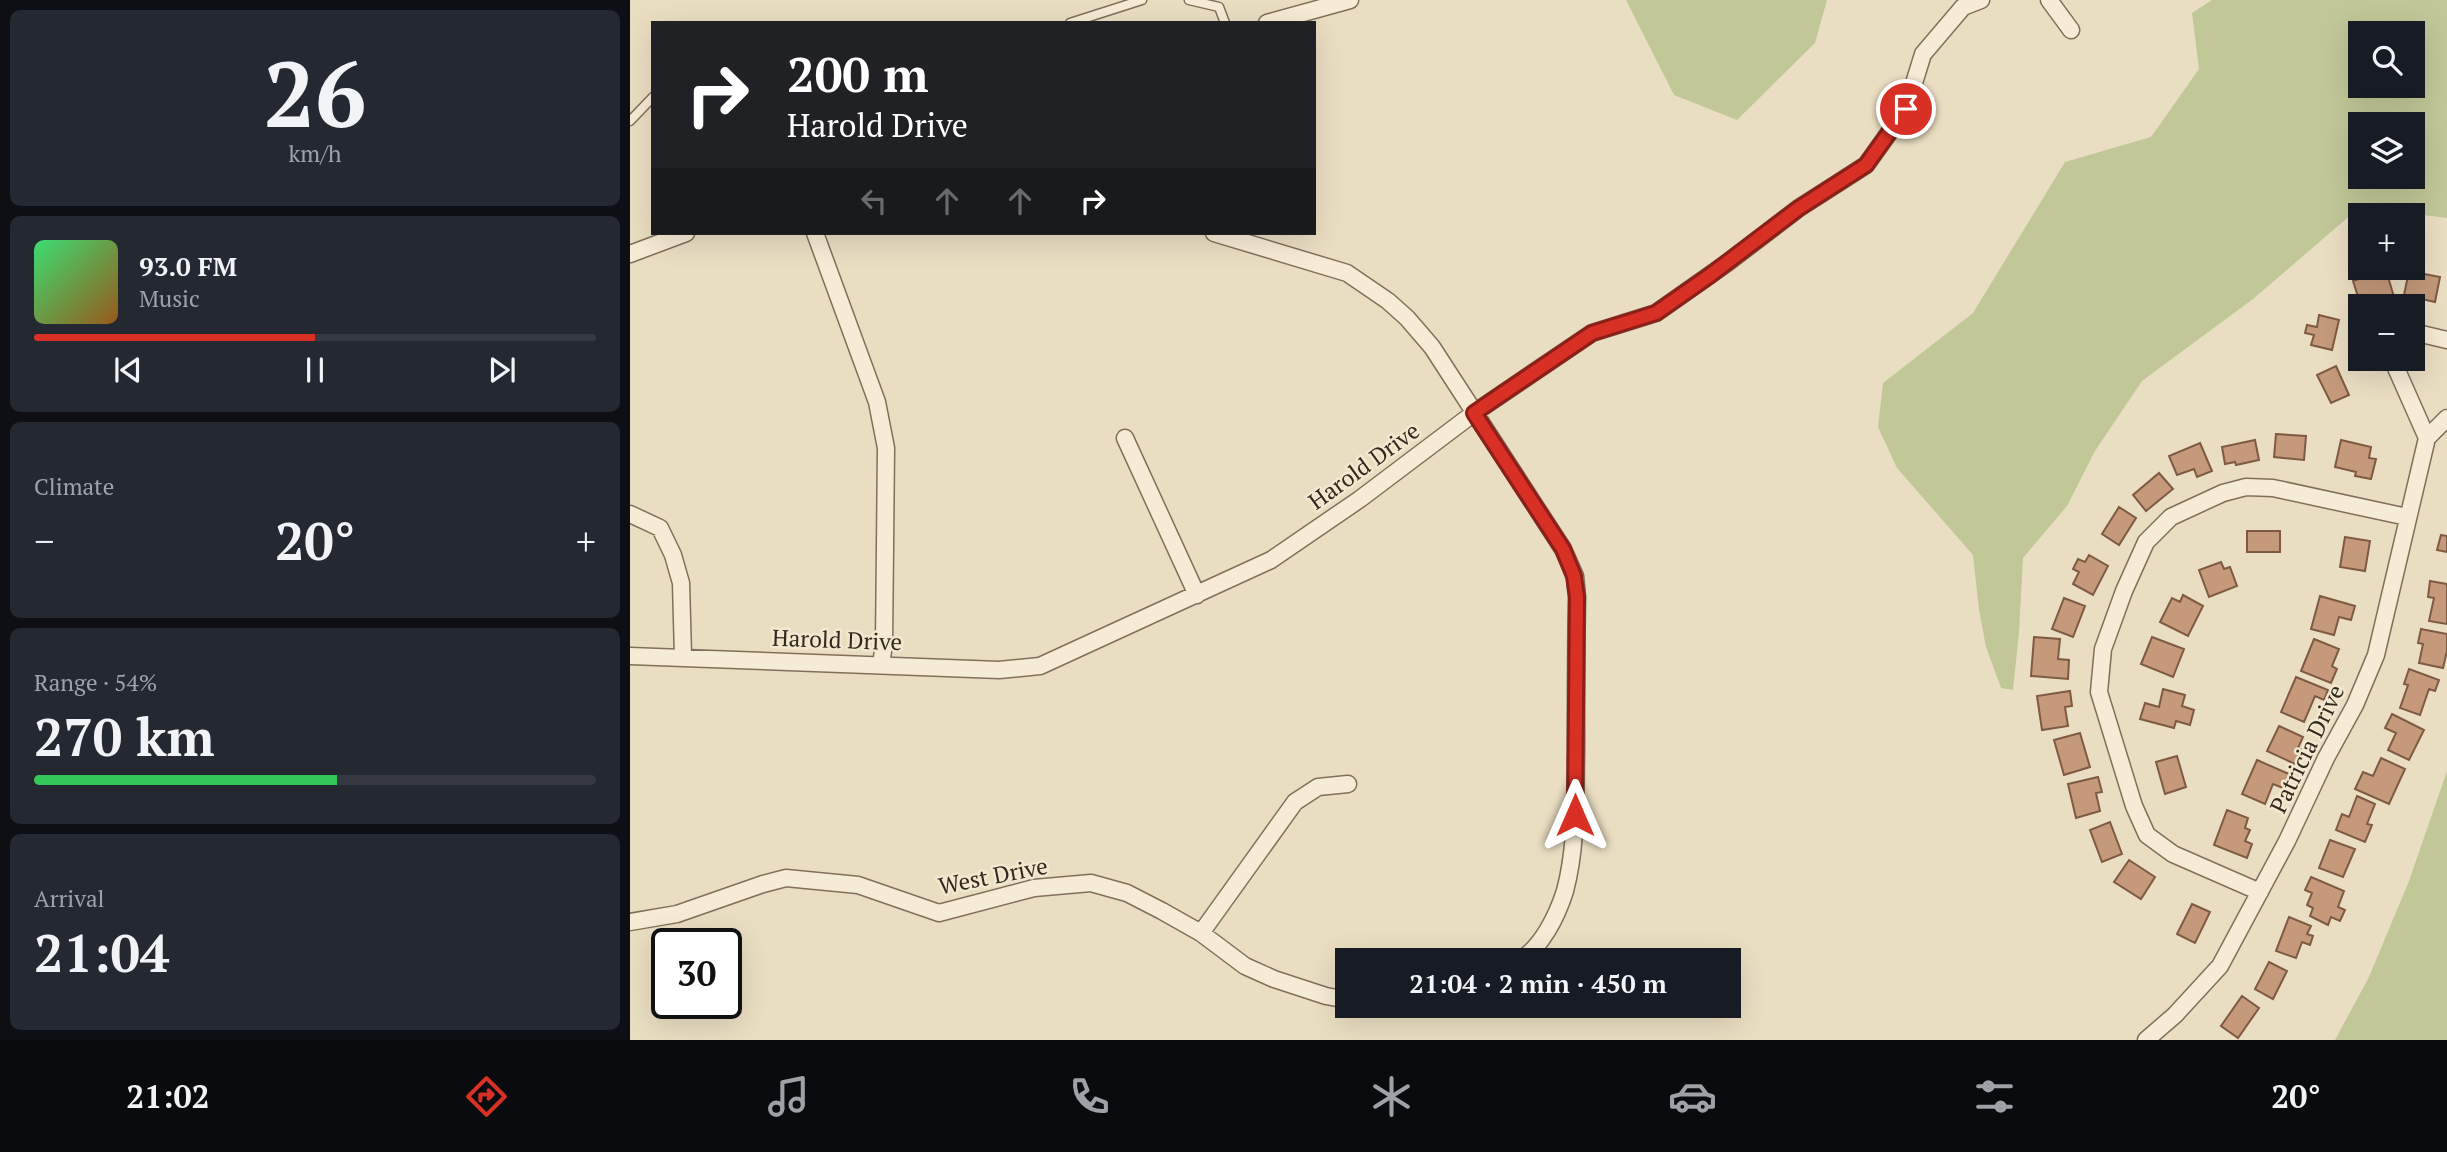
<!DOCTYPE html>
<meta charset="utf-8">
<style>
body{margin:0;font-family:"PT Serif",serif;background:#242831;color:#f1f3f6;height:100vh;display:flex;flex-direction:column;font-size:26px;white-space:nowrap}
*{box-sizing:border-box;margin:0}
p{font-size:23px;color:#9ea1a6}
.icon{flex:none;width:38px;height:38px;fill:none;stroke:currentColor;stroke-width:2;stroke-linecap:round;stroke-linejoin:round}
.map{position:relative;flex:1;overflow:hidden}
.panel{display:flex;flex-direction:column;gap:10px;padding:10px;background:#0d0f14;width:630px}
.panel>*{flex:none}
.hud{position:absolute;left:21px;top:21px;width:665px;height:214px;border-radius:0px;box-shadow:0 7px 28px #0002;background:#202124;color:#fff;overflow:hidden}
.tools{position:absolute;left:1718px;top:21px;display:grid;gap:14px}
.tools a{display:grid;place-items:center;width:77px;height:77px;border-radius:0px;background:#171b24;box-shadow:0 7px 28px #0002;font-size:35px}
.speed{position:absolute;left:21px;top:928px;display:flex;gap:14px;font-size:35px;font-weight:700;text-align:center}
.speed>*{display:grid;place-content:center;width:91px;height:91px;border-radius:50%;background:#171b24;box-shadow:0 7px 28px #0002;line-height:1}
.speed .limit{border:4px solid #111;border-radius:10px;background:#fff;color:#111}
.pin{position:absolute;display:grid;place-items:center;width:60px;height:60px;color:#fff;margin:-30px;border:4px solid #fff;border-radius:50%;box-shadow:0 2px 7px #0007}
.me{position:absolute;width:77px;margin:-38px;rotate:0deg;stroke-linejoin:round;filter:drop-shadow(0 0 5px #0008)}
.turn{display:flex;align-items:center;gap:24px;height:147px;padding:0 21px;font-size:32px}
.turn .icon{width:91px;height:91px;stroke-width:2.5}
.turn b{display:block;font-size:49px;line-height:60px}
.lanes{display:flex;align-items:center;height:66px;padding:0 21px;background:#0003;justify-content:center;gap:35px;direction:ltr}
.lanes .off{opacity:.35}
.big{font-size:52px;font-weight:800;line-height:1.1}
.panel .card{flex:1;display:flex;flex-direction:column;justify-content:center;gap:10px;min-width:0;padding:0 24px;border-radius:10px;background:#242831}
.panel .dial{align-items:center;gap:0}
.dial b{font-size:91px;line-height:1}
.song{display:flex;align-items:center;gap:21px}
.cover{width:84px;height:84px;border-radius:10px;background:linear-gradient(135deg,hsl(140 70% 55%),hsl(30 70% 35%))}
.played{height:7px;border-radius:4px;background:linear-gradient(90deg,#d93025 50%,#363941 50%)}
.keys{display:flex;justify-content:space-around;direction:ltr}
.heat{display:flex;justify-content:space-between;align-items:center;font-size:38px;direction:ltr}
.charge{height:10px;border-radius:5px;background:linear-gradient(90deg,#34c759 54%,#363941 0)}
.trip{position:absolute;left:705px;top:948px;width:406px;height:70px;border-radius:0px;background:#171b24;box-shadow:0 7px 28px #0002;font-weight:800;line-height:70px;text-align:center}
.dock{display:flex;height:112px;justify-content:space-around;align-items:center;background:#090b0e;color:#9ea1a6}
.dock .icon{width:49px;height:49px}
.dock .current{color:#d93025}
.dock b{font-size:32px;color:#f1f3f6}
main{display:flex;flex:1;min-height:0}
.map>svg:first-child{display:block}
.green{fill:#c1c797;fill-rule:evenodd}
.building{fill:#c5997a;stroke:#7f5a42;stroke-width:2}
.lines{fill:none;stroke-linecap:round;stroke-linejoin:round}
.lane-casing{stroke:#826f5a;stroke-width:11}
.street-casing{stroke:#826f5a;stroke-width:19}
.lane{stroke:#f6ebd4;stroke-width:8}
.street{stroke:#f6ebd4;stroke-width:16}
.route-casing{stroke:#8d1f18;stroke-width:18}
.route{stroke:#d93025;stroke-width:12}
.labels{text-anchor:middle;stroke-width:5;stroke-linejoin:round;paint-order:stroke}
.street-label{font-size:23px;fill:#33281d;stroke:#f2e8d0}
</style>
<main>
<section class="panel">
<div class="card dial"><b>26</b><p>km/h</p></div>
<div class="card">
<div class="song"><i class="cover"></i><div><b>93.0 FM</b><p>Music</p></div></div>
<div class="played"></div>
<div class="keys"><svg class="icon" aria-label="previous" viewBox="0 0 24 24"><path d="M18 5L8 12l10 7zM5 5v14"/></svg><svg class="icon" aria-label="pause" viewBox="0 0 24 24"><path d="M8 5v14M16 5v14"/></svg><svg class="icon" aria-label="next" viewBox="0 0 24 24"><path d="M6 5l10 7-10 7zM19 5v14"/></svg></div>
</div>
<div class="card"><p>Climate</p>
<div class="heat"><a>−</a><b class="big">20°</b><a>+</a></div>
</div>
<div class="card"><p>Range · 54%</p><b class="big">270 km</b><div class="charge"></div></div>
<div class="card"><p>Arrival</p><b class="big">21:04</b></div>
</section>
<div class="map">
<svg width="1817" height="1040" viewBox="0 0 1817 1040">
<rect width="100%" height="100%" fill="#eadec2"/>
<path class="green" d="M996 0H1197L1185 43 1107 120 1044 95Z
M1582 0H1817V218L1730 207 1623 299 1512 381 1465 451 1437 506 1393 558 1389 632 1383 690 1371 688 1356 647 1349 610 1343 555 1267 468 1248 427 1253 383 1343 313 1435 162 1521 137 1569 69 1562 13ZM1731 33H1783V86H1731ZM1731 124H1783V177H1731Z
M1817 771V1040H1705L1739 977 1779 881Z"/>
<path class="building" d="M1756 270 1764 297 1731 306 1723 281Z
M1779 271 1810 277 1805 302 1774 295Z
M1689 315 1709 320 1702 350 1681 345 1684 335 1675 333 1677 325 1687 327Z
M1706 366 1719 395 1701 403 1687 375Z
M1646 434 1676 436 1674 460 1644 457Z
M1625 440 1629 460 1606 465 1605 462 1595 464 1592 447Z
M1711 440 1741 447 1739 458 1746 459 1741 479 1725 476 1726 472 1705 467Z
M1570 443 1582 471 1567 477 1564 469 1547 475 1539 456Z
M1529 473 1543 489 1516 511 1503 495Z
M1489 507 1506 518 1489 545 1472 534Z
M1617 531H1650V552H1617Z
M1811 535 1817 536V552L1807 550Z
M1715 537 1740 541 1735 571 1710 567Z
M1459 555 1478 566 1463 595 1443 584 1449 572 1443 569 1448 559 1455 562Z
M1591 562 1594 569 1600 567 1607 586 1579 597 1569 570Z
M1800 581 1817 584V624L1799 621 1804 598 1798 597Z
M1553 595 1573 606 1558 636 1530 622 1542 598 1550 602Z
M1690 596 1725 606 1721 620 1709 617 1704 635 1681 629Z
M1434 598 1455 606 1443 637 1422 629Z
M1791 629 1817 634V651L1813 668 1789 663 1793 644 1788 643Z
M1404 637 1430 639 1428 659 1439 660 1438 679 1401 676Z
M1522 637 1554 649 1543 677 1511 664Z
M1684 639 1709 649 1702 666 1707 669 1701 683 1671 671Z
M1779 669 1809 680 1805 691 1799 689 1790 715 1770 708 1778 685 1774 684Z
M1666 677 1698 690 1694 700 1685 696 1674 722 1651 712Z
M1533 689 1555 695 1552 706 1564 710 1560 725 1546 721 1544 728 1510 719 1515 703 1529 707Z
M1440 691 1442 706 1435 707 1438 726 1412 730 1407 696Z
M1762 714 1794 730 1779 760 1758 750 1766 733 1755 728Z
M1649 726 1673 737 1668 748 1672 750 1665 764 1637 751Z
M1450 733 1460 767 1434 775 1424 740Z
M1547 756 1556 787 1535 794 1526 762Z
M1751 758 1775 769 1759 804 1725 789 1733 772 1743 776Z
M1627 760 1659 774 1653 788 1643 784 1635 804 1612 794Z
M1468 777 1472 792 1466 793 1470 811 1446 818 1438 784Z
M1727 796 1745 804 1737 824 1742 825 1735 842 1706 830 1712 814 1719 817Z
M1597 810 1618 818 1615 828 1620 830 1615 841 1622 844 1617 858 1584 845Z
M1480 822 1492 854 1472 862 1460 830Z
M1700 840 1725 849 1713 877 1689 868Z
M1499 860 1525 877 1511 899 1484 882Z
M1681 877 1714 891 1708 907 1715 910 1710 921 1701 917 1698 925 1680 916 1683 908 1677 905 1682 893 1675 890Z
M1562 904 1580 912 1565 943 1547 934Z
M1659 917 1681 926 1677 934 1683 936 1680 945 1672 942 1666 958 1646 951Z
M1639 962 1657 971 1643 999 1625 989Z
M1612 996 1629 1008 1608 1038 1591 1026Z"/>
<g class="lines">
<defs>
<path id="lane" d="M559 0 589 7 595 23
M440 23 512 0
M0 121 23 97"/>
<path id="street" d="M1419 0 1441 30
M637 23 720 0
M185 233 247 402 256 448 254 644 251 665
M584 233 717 273 758 301 777 318 802 347 933 549 945 576 947 597C946 649 946 701 946 752 945 798 947 846 935 891 927 916 912 947 889 961
M0 254 56 233
M1783 332 1817 340
M1762 359 1797 438
M495 438 567 595
M0 514 30 528 43 555 51 583 53 656
M0 656 369 670 410 666 641 560 730 499 844 413 962 333 1026 313 1097 263 1169 208 1236 165 1276 109 1293 54 1333 7 1351 0
M1630 892 1543 854 1517 835 1504 806 1469 692 1473 649 1494 591 1516 542 1541 517 1593 493 1616 487 1643 488 1777 517
M0 922 47 914 133 884 156 878 228 885 309 913 404 888 461 883 497 893 532 911 571 933 615 966 644 979 696 996 718 1000
M571 933 665 802 688 787 718 784
M1516 1040 1545 1015 1590 966 1657 841 1696 758 1725 705 1746 655 1797 438 1817 418"/>
</defs>
<use href="#lane" class="lane-casing"/>
<use href="#street" class="street-casing"/>
<use href="#lane" class="lane"/>
<use href="#street" class="street"/>
</g>
<g class="lines">
<defs>
<path id="route" d="M945 815 947 597 944 576 933 549 844 413 962 333 1026 313 1079 276 1169 208 1236 165 1276 109"/>
</defs>
<use href="#route" class="route-casing"/>
<use href="#route" class="route"/>
</g>
<g class="labels">
<g class="street-label">
<text transform="translate(734 466) rotate(-36)" y="8">Harold Drive</text>
<text transform="translate(207 640) rotate(2)" y="8">Harold Drive</text>
<text transform="translate(1677 749) rotate(-64)" y="8">Patricia Drive</text>
<text transform="translate(363 876) rotate(-11)" y="8">West Drive</text>
</g>
</g>
</svg>
<div class="tools">
<a><svg class="icon" aria-label="search" viewBox="0 0 24 24"><circle cx="10" cy="10" r="6"/><path d="M15 15l6 6"/></svg></a>
<a><svg class="icon" aria-label="layers" viewBox="0 0 24 24"><path d="M12 4l9 5-9 5-9-5zM3 14l9 5 9-5"/></svg></a>
<a>+</a>
<a>−</a>
</div>
<div class="speed"><div class="limit">30</div></div>
<div class="pin" style="left:1276px;top:109px;background:#d93025"><svg class="icon" aria-label="arrive" viewBox="0 0 24 24"><path d="M6 21V4h12l-3 4 3 4H6"/></svg></div>
<svg class="me" style="left:945px;top:815px" viewBox="-20 -20 40 40"><path d="M0-17L14 15 0 8-14 15z" fill="#d93025" stroke="#fff" stroke-width="4"/></svg>
<div class="trip">21:04 · 2 min · 450 m</div>
<div class="hud">
<div class="turn"><svg class="icon" aria-label="right" viewBox="0 0 24 24"><path d="M7 20v-9h11M14 6l5 5-5 5"/></svg><div><b>200 m</b>Harold Drive</div></div>
<div class="lanes"><svg class="icon off" aria-label="left" viewBox="0 0 24 24"><path d="M17 20v-9H6M10 6l-5 5 5 5"/></svg><svg class="icon off" aria-label="ahead" viewBox="0 0 24 24"><path d="M12 20V5M6 11l6-6 6 6"/></svg><svg class="icon off" aria-label="ahead" viewBox="0 0 24 24"><path d="M12 20V5M6 11l6-6 6 6"/></svg><svg class="icon" aria-label="right" viewBox="0 0 24 24"><path d="M7 20v-9h11M14 6l5 5-5 5"/></svg></div>
</div>
</div>
</main>
<nav class="dock">
<b>21:02</b>
<svg class="icon current" aria-label="directions" viewBox="0 0 24 24"><path d="M12 3l9 9-9 9-9-9zM9 14v-3h6M13 9l2 2-2 2"/></svg>
<svg class="icon" aria-label="music" viewBox="0 0 24 24"><path d="M9 18V5l10-2v13"/><circle cx="6" cy="18" r="3"/><circle cx="16" cy="16" r="3"/></svg>
<svg class="icon" aria-label="phone" viewBox="0 0 24 24"><path d="M5 4h4l2 5-3 2q2 4 5 5l2-3 5 2v4C11 20 4 13 5 4z"/></svg>
<svg class="icon" aria-label="climate" viewBox="0 0 24 24"><path d="M12 3v18M4 7l16 10M4 17L20 7"/></svg>
<svg class="icon" aria-label="car" viewBox="0 0 24 24"><path d="M5 17H2v-5l4-1 3-4h7l3 4 3 1v5h-3M9 17h6M6 11h13"/><circle cx="7" cy="17" r="2"/><circle cx="17" cy="17" r="2"/></svg>
<svg class="icon" aria-label="filters" viewBox="0 0 24 24"><path d="M4 7h16M4 17h16"/><circle cx="9" cy="7" r="2"/><circle cx="15" cy="17" r="2"/></svg>
<b>20°</b>
</nav>
